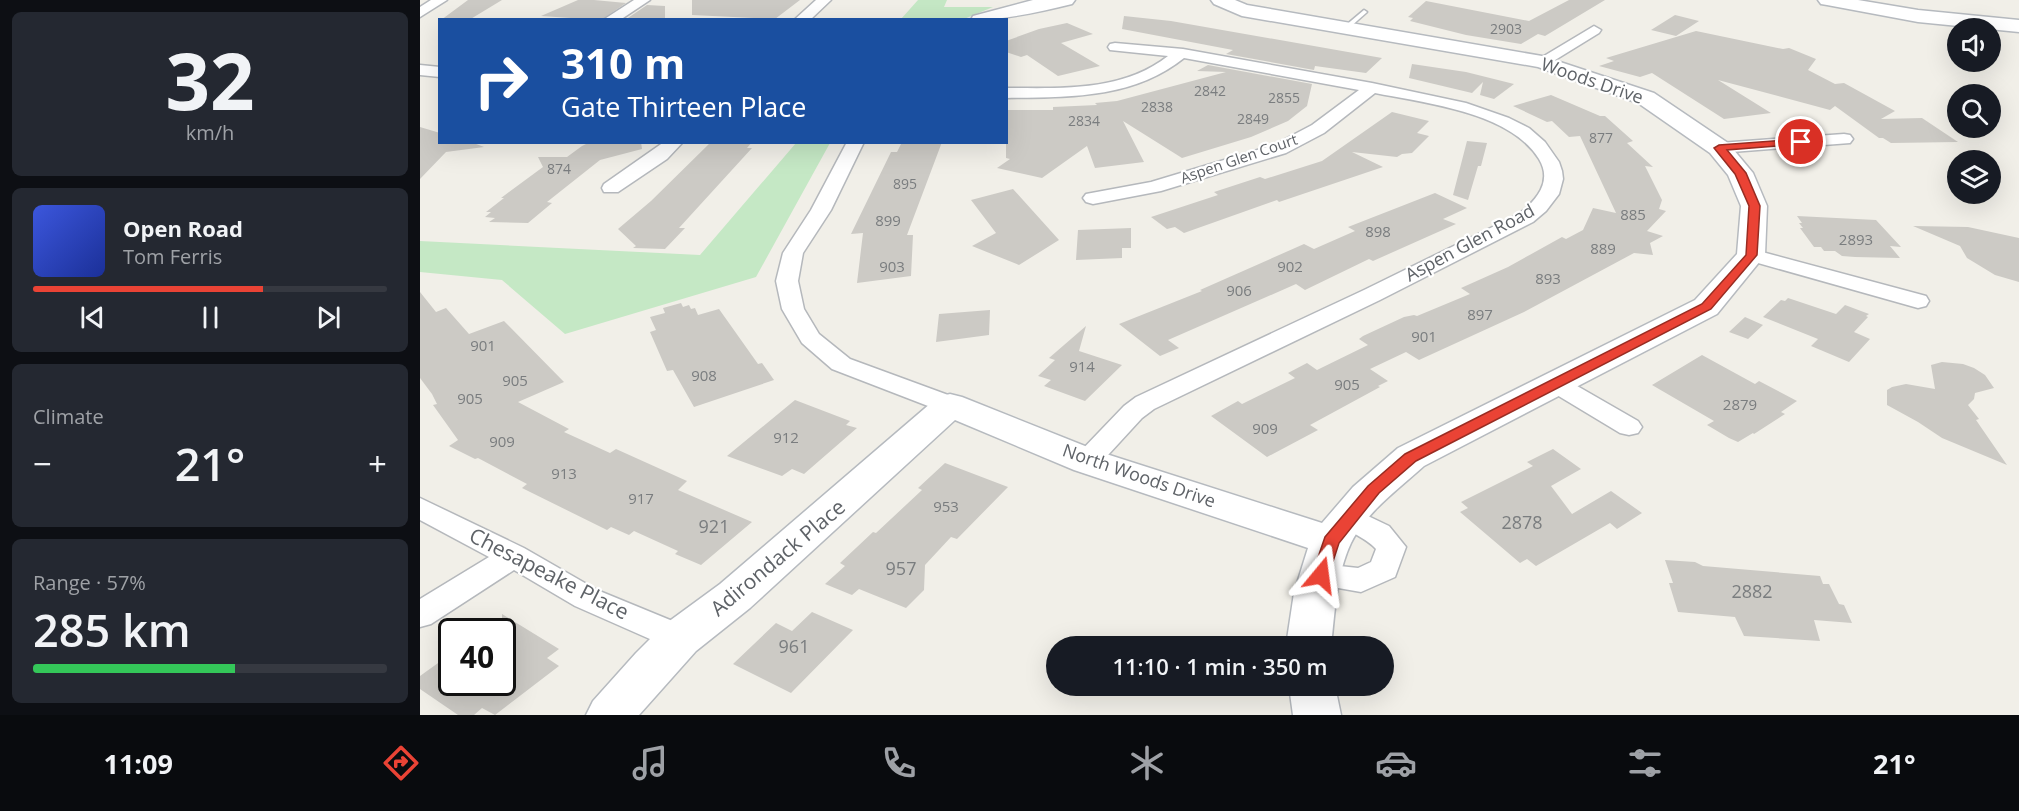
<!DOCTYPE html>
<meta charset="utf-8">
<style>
body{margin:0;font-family:"Open Sans",sans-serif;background:#242831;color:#f1f3f6;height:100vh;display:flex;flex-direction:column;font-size:22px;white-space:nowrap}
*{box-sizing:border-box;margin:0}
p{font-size:20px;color:#9ea1a6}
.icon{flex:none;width:33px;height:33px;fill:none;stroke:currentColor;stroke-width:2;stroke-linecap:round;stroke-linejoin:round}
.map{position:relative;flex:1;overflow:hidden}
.drawer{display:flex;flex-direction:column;gap:12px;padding:12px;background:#0d0f14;width:420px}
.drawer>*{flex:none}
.banner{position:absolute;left:18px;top:18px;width:570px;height:126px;border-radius:0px;box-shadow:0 6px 24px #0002;background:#1a4fa0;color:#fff;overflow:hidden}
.tools{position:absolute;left:1527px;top:18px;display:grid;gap:12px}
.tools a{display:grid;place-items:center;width:54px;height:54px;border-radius:50%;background:#171b24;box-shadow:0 6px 24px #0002;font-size:30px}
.speed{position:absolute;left:18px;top:618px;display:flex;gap:12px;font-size:30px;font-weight:700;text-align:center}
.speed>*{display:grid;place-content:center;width:78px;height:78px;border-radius:50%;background:#171b24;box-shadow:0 6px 24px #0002;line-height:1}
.speed .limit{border:3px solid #111;border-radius:9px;background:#fff;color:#111}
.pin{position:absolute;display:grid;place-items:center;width:51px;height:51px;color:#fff;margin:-26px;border:3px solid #fff;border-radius:50%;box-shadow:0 2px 6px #0007}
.me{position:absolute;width:66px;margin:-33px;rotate:16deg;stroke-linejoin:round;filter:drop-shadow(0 0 4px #0008)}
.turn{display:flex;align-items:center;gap:21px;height:126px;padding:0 24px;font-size:27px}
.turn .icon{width:78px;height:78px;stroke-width:2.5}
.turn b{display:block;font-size:42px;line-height:51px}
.big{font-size:45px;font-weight:600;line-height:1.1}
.drawer .widget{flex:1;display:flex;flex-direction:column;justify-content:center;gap:9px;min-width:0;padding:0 21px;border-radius:9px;background:#242831}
.drawer .dial{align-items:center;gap:0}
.dial b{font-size:78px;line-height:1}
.song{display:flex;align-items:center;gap:18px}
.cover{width:72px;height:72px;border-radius:9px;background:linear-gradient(135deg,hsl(230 70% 55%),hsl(230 70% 35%))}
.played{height:6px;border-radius:3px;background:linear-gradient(90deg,#ea4335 65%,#363941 65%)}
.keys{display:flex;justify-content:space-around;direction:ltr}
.heat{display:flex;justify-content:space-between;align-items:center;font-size:33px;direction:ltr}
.charge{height:9px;border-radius:4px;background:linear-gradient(90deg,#34c759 57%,#363941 0)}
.trip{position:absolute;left:626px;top:636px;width:348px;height:60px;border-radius:30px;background:#171b24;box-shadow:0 6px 24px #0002;font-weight:600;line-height:60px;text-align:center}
.dock{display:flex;height:96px;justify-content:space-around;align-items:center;background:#090b0e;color:#9ea1a6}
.dock .icon{width:42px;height:42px}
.dock .current{color:#ea4335}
.dock b{font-size:27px;color:#f1f3f6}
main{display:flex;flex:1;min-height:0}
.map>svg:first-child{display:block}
.green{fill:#c5e8c5}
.building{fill:#cccac5}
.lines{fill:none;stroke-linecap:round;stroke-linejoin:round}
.lane-casing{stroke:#b5b8bc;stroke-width:3}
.street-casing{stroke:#b5b8bc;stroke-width:3}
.secondary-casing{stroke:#b6babf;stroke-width:3}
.lane{fill:#fff;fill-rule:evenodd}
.street{fill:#fff;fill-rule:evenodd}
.secondary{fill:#fff;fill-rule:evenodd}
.route{fill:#ea4335;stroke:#982c22;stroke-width:1.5}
.labels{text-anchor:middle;stroke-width:4.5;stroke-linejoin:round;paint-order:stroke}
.far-number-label{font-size:14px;fill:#7a7d7f}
.far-street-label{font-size:15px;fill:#5f6368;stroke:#fff}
.number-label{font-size:15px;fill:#7a7d7f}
.street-label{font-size:18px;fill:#5f6368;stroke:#fff}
.near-number-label{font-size:18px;fill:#7a7d7f}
.near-street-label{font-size:21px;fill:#5f6368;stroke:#fff}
</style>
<main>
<section class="drawer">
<div class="widget dial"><b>32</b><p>km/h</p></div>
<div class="widget">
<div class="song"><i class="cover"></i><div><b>Open Road</b><p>Tom Ferris</p></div></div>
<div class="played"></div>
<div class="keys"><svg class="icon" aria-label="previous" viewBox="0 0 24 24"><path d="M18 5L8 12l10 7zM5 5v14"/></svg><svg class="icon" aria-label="pause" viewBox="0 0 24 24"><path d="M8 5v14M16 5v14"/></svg><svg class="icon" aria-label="next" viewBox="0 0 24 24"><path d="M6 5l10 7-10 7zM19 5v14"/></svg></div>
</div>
<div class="widget"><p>Climate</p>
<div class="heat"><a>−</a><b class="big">21°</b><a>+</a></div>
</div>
<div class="widget"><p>Range · 57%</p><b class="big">285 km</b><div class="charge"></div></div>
</section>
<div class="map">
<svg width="1599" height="715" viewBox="0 0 1599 715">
<rect width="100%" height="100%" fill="#f1efe8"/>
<path class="green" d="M498 0H527L524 7H573L544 19H481Z
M376 143H410L336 277 145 334 82 280 0 272V241L280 255Z"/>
<path class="building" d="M48 0H82L49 20H21Z
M158 0H174L206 3 181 20 121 16Z
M272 0H380L355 19 272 15Z
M1149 0H1185L1125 36 1118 34 1101 44 1046 35 990 21 993 18 988 17 1006 1 1109 21Z
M227 5 245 6V20H205Z
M1255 15 1279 21 1256 36 1231 30Z
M704 16 751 21 962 58 946 73 895 66 894 70 806 54 813 50 702 29Z
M647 23 673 34 641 43 680 66 638 76 607 55 601 57 586 52V41L619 29Z
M1276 31 1363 49 1369 48 1396 59 1388 70 1415 84 1424 83 1475 111 1461 119 1502 118 1538 142 1471 143 1463 138H1459L1415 106 1410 110 1298 80 1351 113 1304 119 1232 73 1220 77 1179 66 1194 61 1186 58Z
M992 64 1046 72 1094 84 1074 99 1060 95 1063 82 1052 93 989 78Z
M788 65 892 84 887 106 868 121 831 137 762 158 703 121 724 162 675 168 667 146 622 178 577 168 590 159 586 158V110H633V107L677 105 675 103 697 101 806 72 777 71Z
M1131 95 1180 116H1185L1213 141 1207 143 1233 167 1225 166 1242 200 1239 209 1246 211 1227 231 1243 236 1230 243 1233 255 1214 253 1104 312 999 360 986 352 950 369 968 381 958 386 960 387 890 425 898 430 847 457 791 416 818 401 822 404 875 378 868 373 887 363 897 370 948 345 939 339 943 336 984 317 994 315 997 316 1050 294 1041 288 1088 267 1142 237 1146 239 1163 230 1173 208 1196 213 1160 136 1149 137 1132 121 1127 122 1093 106Z
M972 112 1009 121 997 133 1009 136 992 153 982 154 977 157 932 152 963 167 859 202 857 200 764 233 755 227 747 229 731 217 798 195 794 192 840 177 845 179 902 161Z
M0 127 20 133V142H51L64 147 26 152 0 179Z
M1047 141 1067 143 1061 166H1058L1048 200 1033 195Z
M170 142H221L222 149 180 160 127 202 132 203 108 223 69 222 75 218 65 217 71 212H66L84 198H81L123 167 118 157H147L162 146Z
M291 142H332L327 148H332L259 228H265L245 249 213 248 216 246 198 229 231 201Z
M482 142H522L487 235H493L491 276 437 283 443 233 431 234 471 152H477Z
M593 189 639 240 599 265 552 246 576 233 551 200Z
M1015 193 1047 208 1023 219 1036 224 953 261 949 259 885 290 876 284 748 340 759 348 740 356 699 324 782 291 780 290 884 244 894 249 935 231 928 227Z
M1377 216 1456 220 1481 247 1470 246 1480 258 1435 257 1422 256 1415 251H1404L1401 247H1394L1380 228H1383L1379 223H1382Z
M1493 226 1548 227 1599 238V282L1575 275 1547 258 1540 246Z
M711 228V248H702V258L656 260 658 230Z
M0 292 16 312 26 308 49 334 84 321 144 382 98 402 149 429 144 432 190 453 196 449 267 481 258 490 332 522 281 565 255 554 258 551 214 531 209 535 191 527 187 530 102 488 107 484 58 458 55 459 29 446 38 440 13 405 17 404 12 394 0 378Z
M1368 298 1416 314 1425 305 1449 314 1446 316 1448 317 1434 332 1450 339 1429 362 1391 346 1398 339 1343 317 1361 300 1365 301Z
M261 303 263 307 269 305 271 309 275 308 278 315 299 309 338 364 342 363 354 380 274 407 253 370 247 371 230 332 236 330 230 317 245 313 243 308Z
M570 310 569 335 516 342 519 314Z
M1325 317 1343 325 1328 339 1309 332Z
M666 326 659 351 702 365 665 401 624 386 631 380 618 376 635 360 629 358Z
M1282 355 1335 384 1339 381 1377 401 1361 412 1365 414 1334 434 1333 433 1318 442 1309 438 1287 425 1294 421 1232 385Z
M1522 362 1543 364 1554 368 1565 375 1574 388 1555 393 1554 399 1548 405 1559 419 1556 420 1587 465 1522 438 1498 422 1467 405V390L1472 387 1486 384 1515 389 1511 365Z
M375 400 430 421 426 425 437 428 384 474 372 469 362 476 307 456Z
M1133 449 1161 469 1131 486 1152 514 1191 491 1222 513 1197 529 1190 523 1116 566 1107 559 1100 563 1040 512 1048 508 1041 502 1113 466 1107 462Z
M525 463 588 487 537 539 531 537 505 565 504 590 486 608 439 589 432 595 405 584 425 566 420 563 453 532 456 533 502 490 498 488Z
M1245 560 1275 562 1283 566 1400 576 1403 584H1409L1419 604 1424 605 1432 623 1394 620 1400 641 1324 636 1315 617 1258 612 1249 583H1253Z
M392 612 433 630 371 693 313 664 356 623 372 631Z
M82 614 139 649 127 658 139 666 75 715 62 708 54 715H38L0 689V676L32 653V682H82Z"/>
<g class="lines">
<defs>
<path id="lane" d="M944 10 947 12 946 13 929 28H925V26Z"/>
<path id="street" d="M11 0H27L0 17V7Z
M214 0H230L200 20H183Z
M396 0H411L390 20H374Z
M1174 26 1181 30 1179 33 1127 65 1122 67 1114 62Z
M695 43 763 49 952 83 1046 103 1089 118 1109 128 1125 142 1139 162 1142 171 1143 179 1139 194 1126 211 1113 222 960 300 734 409 722 418 677 467 667 470 657 467 653 461 657 455 704 406 716 397 944 290 1099 214C1116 200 1133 182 1119 159 1090 112 1005 103 955 93L904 133 866 153 741 191 673 204 666 202 663 198 666 194 731 182 854 145 892 125 939 90 764 58C713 99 649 97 586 98V88C642 88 702 92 748 56L690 50 688 47 690 44Z
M0 65 20 67V77L0 75Z
M1424 134 1430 135 1433 139 1430 143 1299 153 1293 152 1290 148 1293 144 1299 143Z
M244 142H263L247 159 198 192H184L182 188 184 184Z
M427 142H444L411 210 383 253 378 281 384 309 399 334 430 359 539 399 543 405 539 411 530 413 521 411 412 369 382 343 362 309 356 281 363 253 391 210Z
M1331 249 1506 296 1509 301 1506 306 1498 308 1324 259 1321 255 1324 251Z
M1136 376 1145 379 1218 421 1222 427 1218 433 1209 435 1200 433 1127 389 1124 384 1127 379Z
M0 498 104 548 177 590 272 629 276 638 272 647 260 651 248 647 155 606 94 570 11 624 0 627V599L69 557 0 520Z
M929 507 969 526 986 547 975 577 941 592 890 583 886 575 890 567 901 564 938 568 951 562 956 549C944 535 923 532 915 517L919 510Z"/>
<path id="secondary" d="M613 0H655L652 4C620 12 584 20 551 20L553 16Z
M791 0H815L827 5 1122 56 1234 93 1308 143 1333 173 1347 206 1345 255 1297 314 1004 466C980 488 946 512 931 543 916 575 915 612 911 646H866L874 593 888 548 654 470 535 420 330 608 276 651 219 715H166L173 701 216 653 244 625 300 584 518 397 530 394 542 397 680 452 902 523 933 487 978 448 1275 300 1317 254 1321 206 1308 175 1290 153 1218 103 1118 67 822 16 794 4Z
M1398 0H1438L1498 10 1599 20V32L1498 22 1407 5 1401 4Z
M869 686H915L921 715H873Z"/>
</defs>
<use href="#lane" class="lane-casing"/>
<use href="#street" class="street-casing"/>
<use href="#secondary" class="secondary-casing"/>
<use href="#lane" class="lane"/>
<use href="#street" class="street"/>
<use href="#secondary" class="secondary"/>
</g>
<path class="route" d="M1381 139 1384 140V144L1307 150 1326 173 1340 206 1337 255 1291 309 996 461 959 493 919 543 907 580 901 582 894 580 892 575 905 537 948 486 985 454 1282 304 1326 255 1329 206 1315 174 1294 148 1299 145Z"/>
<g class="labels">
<g class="far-number-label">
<text x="1086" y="34">2903</text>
<text x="790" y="96">2842</text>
<text x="864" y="103">2855</text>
<text x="737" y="112">2838</text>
<text x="833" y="124">2849</text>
<text x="664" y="126">2834</text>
<text x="1181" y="143">877</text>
<text x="139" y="174">874</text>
<text x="485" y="189">895</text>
</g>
<g class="far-street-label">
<text transform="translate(819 159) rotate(-19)" y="5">Aspen Glen Court</text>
</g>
<g class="number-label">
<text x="1213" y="220">885</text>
<text x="468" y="226">899</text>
<text x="958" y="237">898</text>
<text x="1436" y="245">2893</text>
<text x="1183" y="254">889</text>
<text x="472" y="272">903</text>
<text x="870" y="272">902</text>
<text x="1128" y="284">893</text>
<text x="819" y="296">906</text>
<text x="1060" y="320">897</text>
<text x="1004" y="342">901</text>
<text x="63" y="351">901</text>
<text x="662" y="372">914</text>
<text x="284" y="381">908</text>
<text x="95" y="386">905</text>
<text x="927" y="390">905</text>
<text x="50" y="404">905</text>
<text x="1320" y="410">2879</text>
<text x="845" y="434">909</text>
<text x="366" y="443">912</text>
<text x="82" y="447">909</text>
<text x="144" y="479">913</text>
<text x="221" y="504">917</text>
<text x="526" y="512">953</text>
</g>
<g class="street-label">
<text transform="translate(1172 81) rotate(19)" y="6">Woods Drive</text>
<text transform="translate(1050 243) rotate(-28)" y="6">Aspen Glen Road</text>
<text transform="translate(719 476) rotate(19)" y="6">North Woods Drive</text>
</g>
<g class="near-number-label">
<text x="1102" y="529">2878</text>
<text x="294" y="533">921</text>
<text x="481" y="575">957</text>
<text x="1332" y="598">2882</text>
<text x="374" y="653">961</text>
</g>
<g class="near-street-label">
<text transform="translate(358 558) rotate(-40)" y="7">Adirondack Place</text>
<text transform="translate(129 574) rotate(27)" y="7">Chesapeake Place</text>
</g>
</g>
</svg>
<div class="tools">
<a><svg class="icon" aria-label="sound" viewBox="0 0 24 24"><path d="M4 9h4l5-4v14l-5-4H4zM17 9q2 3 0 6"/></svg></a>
<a><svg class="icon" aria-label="search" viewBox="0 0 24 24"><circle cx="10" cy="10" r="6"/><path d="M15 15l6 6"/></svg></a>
<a><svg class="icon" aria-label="layers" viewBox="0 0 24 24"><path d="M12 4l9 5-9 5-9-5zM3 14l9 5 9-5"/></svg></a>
</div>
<div class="speed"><div class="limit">40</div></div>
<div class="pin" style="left:1381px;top:142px;background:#d93025"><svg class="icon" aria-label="arrive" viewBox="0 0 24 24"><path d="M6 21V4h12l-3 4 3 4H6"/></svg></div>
<svg class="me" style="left:901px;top:575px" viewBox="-20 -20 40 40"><path d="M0-17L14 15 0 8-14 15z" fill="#ea4335" stroke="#fff" stroke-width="4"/></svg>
<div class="trip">11:10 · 1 min · 350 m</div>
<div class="banner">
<div class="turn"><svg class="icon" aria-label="right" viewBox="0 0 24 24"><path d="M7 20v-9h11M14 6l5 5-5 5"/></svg><div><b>310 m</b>Gate Thirteen Place</div></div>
</div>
</div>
</main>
<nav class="dock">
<b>11:09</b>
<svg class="icon current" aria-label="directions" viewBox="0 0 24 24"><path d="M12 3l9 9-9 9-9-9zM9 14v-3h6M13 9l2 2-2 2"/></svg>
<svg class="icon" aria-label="music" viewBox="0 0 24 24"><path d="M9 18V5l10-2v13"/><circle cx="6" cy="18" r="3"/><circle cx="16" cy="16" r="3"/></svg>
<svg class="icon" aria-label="phone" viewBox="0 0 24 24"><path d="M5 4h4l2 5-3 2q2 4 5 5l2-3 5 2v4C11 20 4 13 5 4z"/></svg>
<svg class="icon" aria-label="climate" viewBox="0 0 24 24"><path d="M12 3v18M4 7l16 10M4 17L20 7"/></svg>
<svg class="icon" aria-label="car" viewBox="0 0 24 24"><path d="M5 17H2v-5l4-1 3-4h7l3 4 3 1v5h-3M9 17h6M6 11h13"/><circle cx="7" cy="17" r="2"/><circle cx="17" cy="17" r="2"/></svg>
<svg class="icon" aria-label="filters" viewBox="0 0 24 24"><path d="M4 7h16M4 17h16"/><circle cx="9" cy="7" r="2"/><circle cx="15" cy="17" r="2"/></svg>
<b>21°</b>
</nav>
